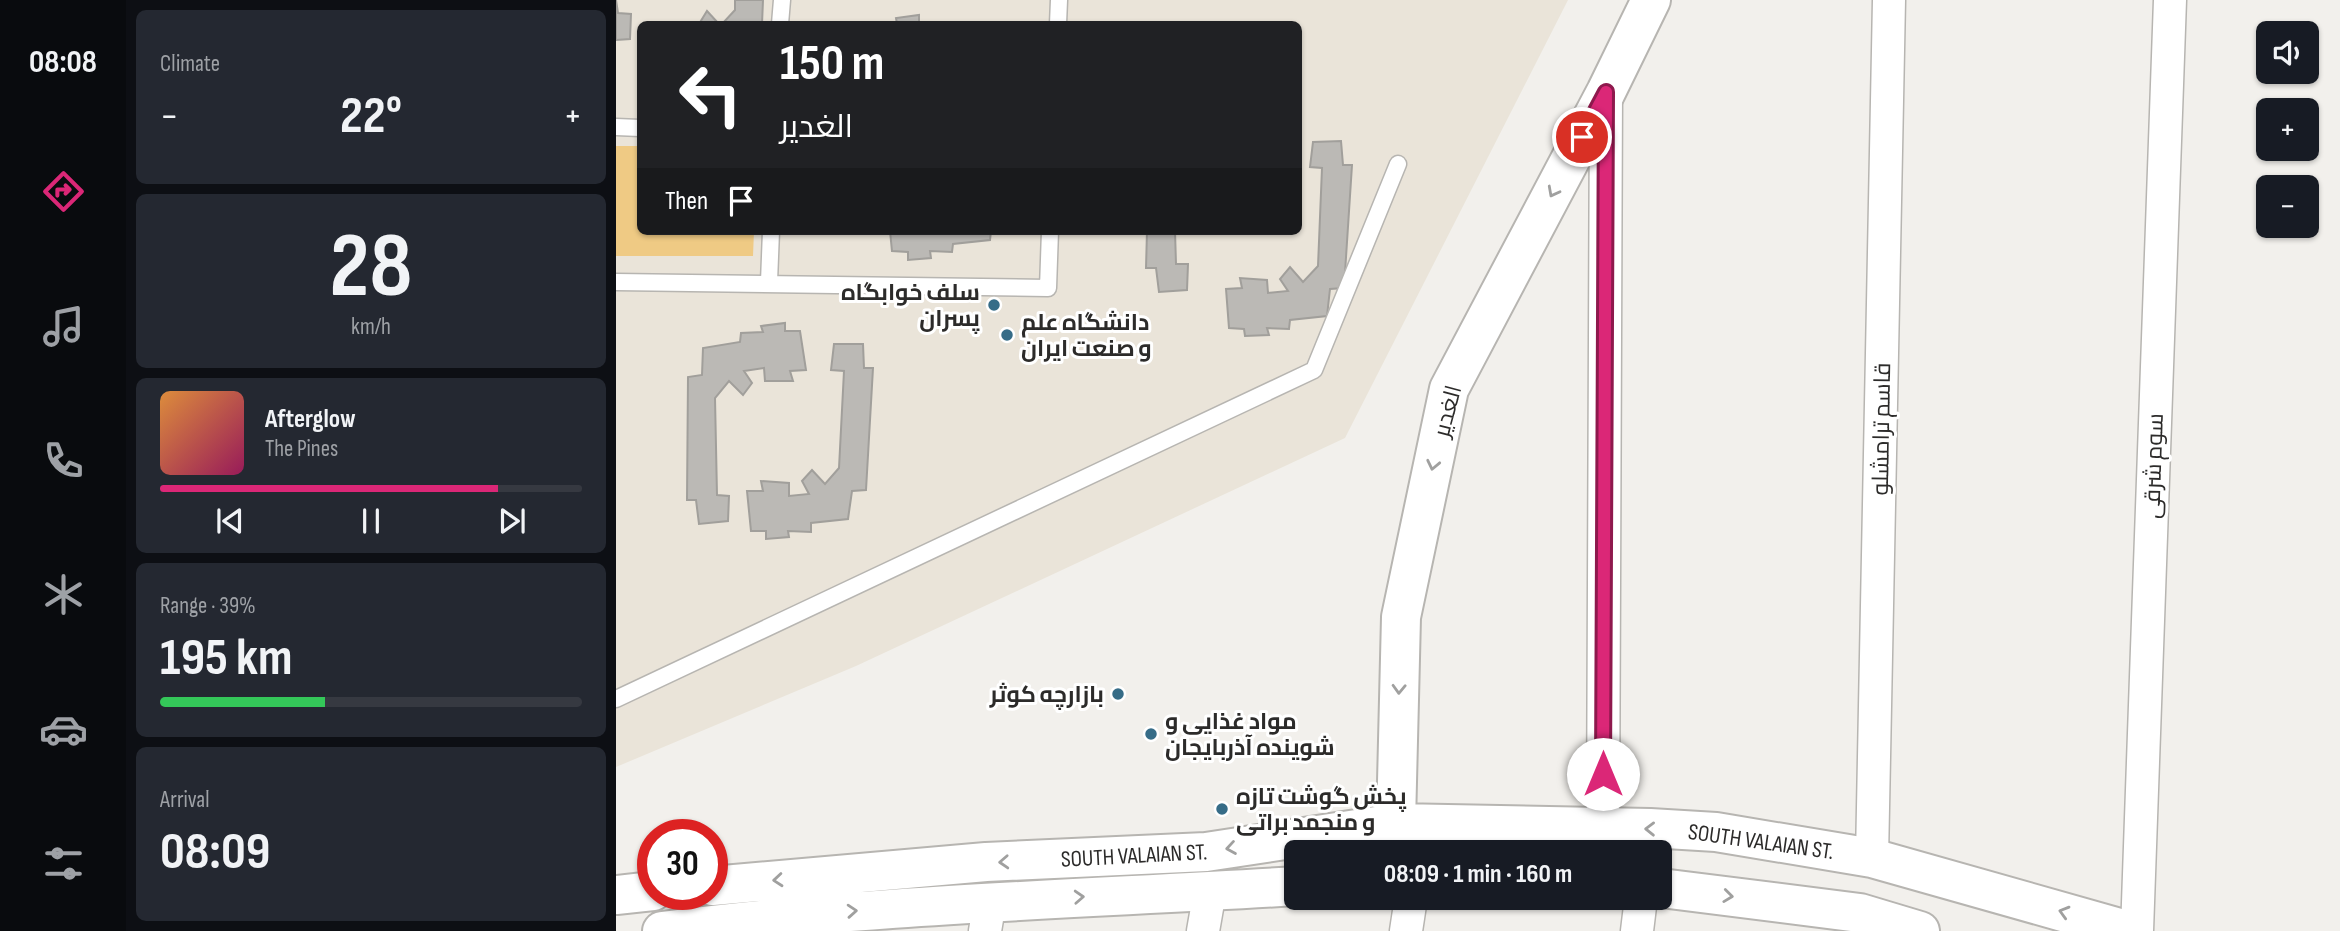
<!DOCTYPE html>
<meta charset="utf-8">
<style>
body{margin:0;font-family:"Sofia Sans Condensed",Cairo,sans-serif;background:#242831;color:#f1f3f6;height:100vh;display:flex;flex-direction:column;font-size:26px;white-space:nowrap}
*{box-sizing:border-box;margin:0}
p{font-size:23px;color:#9ea1a6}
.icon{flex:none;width:38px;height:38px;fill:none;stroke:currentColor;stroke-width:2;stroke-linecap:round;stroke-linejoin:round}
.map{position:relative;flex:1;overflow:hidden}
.drawer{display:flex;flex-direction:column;gap:10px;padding:10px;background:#0d0f14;width:490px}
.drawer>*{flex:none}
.banner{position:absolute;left:21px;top:21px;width:665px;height:214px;border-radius:10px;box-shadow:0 2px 5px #0004;background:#202124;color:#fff;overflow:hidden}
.fabs{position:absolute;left:1640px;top:21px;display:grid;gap:14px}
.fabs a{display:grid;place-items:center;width:63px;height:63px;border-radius:10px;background:#171b24;box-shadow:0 2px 5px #0004;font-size:35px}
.speed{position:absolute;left:21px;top:819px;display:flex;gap:14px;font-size:35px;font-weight:700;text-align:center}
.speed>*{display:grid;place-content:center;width:91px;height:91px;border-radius:50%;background:#171b24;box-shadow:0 2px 5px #0004;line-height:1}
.speed .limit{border:10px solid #d22;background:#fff;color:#111}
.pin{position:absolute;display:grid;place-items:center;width:60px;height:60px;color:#fff;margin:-30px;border:4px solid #fff;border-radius:50%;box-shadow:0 2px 7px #0007}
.me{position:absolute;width:77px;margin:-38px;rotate:0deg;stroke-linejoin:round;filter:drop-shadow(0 0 5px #0008)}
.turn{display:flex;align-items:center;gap:24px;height:147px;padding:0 28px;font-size:32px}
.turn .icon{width:91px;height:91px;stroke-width:2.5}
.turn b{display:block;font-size:49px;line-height:60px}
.then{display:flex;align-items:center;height:66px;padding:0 28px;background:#0003;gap:14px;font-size:26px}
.big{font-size:52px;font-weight:700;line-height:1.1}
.drawer .card{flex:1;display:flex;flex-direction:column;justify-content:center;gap:10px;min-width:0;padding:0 24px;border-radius:10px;background:#242831}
.drawer .dial{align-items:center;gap:0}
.dial b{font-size:91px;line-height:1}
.song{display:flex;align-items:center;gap:21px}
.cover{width:84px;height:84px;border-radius:10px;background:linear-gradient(135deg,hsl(30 70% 55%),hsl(330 70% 35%))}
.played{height:7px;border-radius:4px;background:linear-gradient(90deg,#db2777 80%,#363941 80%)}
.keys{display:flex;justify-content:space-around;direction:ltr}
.heat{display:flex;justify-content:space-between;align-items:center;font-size:38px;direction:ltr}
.charge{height:10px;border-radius:5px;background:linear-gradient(90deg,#34c759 39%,#363941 0)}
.trip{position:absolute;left:668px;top:840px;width:388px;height:70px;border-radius:10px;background:#171b24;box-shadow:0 2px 5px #0004;font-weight:700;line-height:70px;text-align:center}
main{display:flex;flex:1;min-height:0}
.dock{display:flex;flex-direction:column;width:126px;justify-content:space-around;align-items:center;background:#090b0e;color:#9ea1a6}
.dock .icon{width:49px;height:49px}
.dock .current{color:#db2777}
.dock b{font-size:32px;color:#f1f3f6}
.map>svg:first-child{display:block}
.built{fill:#eae4d9;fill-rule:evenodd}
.green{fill:#efca84}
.building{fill:#bbb9b5;stroke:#a19f9b;stroke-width:2}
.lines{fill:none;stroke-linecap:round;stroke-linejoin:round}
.lane-casing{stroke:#b7b5b1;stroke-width:19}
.street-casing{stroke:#b7b5b1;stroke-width:35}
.secondary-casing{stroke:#b7b5b1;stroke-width:42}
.lane{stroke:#fff;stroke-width:16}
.street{stroke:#fff;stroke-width:32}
.secondary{stroke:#fff;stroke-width:38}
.oneway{stroke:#a0a09f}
.route-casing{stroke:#8e194d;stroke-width:18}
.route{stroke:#db2777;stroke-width:12}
.poi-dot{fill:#366c87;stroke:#fff;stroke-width:2.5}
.labels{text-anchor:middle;stroke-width:6;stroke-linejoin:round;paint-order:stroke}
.poi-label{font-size:23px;font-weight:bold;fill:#2c2b2a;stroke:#fff;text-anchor:start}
.street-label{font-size:23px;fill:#2c2b2a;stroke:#fff}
</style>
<main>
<nav class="dock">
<b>08:08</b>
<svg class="icon current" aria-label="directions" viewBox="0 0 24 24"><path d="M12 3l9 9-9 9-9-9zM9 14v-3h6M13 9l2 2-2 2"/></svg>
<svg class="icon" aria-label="music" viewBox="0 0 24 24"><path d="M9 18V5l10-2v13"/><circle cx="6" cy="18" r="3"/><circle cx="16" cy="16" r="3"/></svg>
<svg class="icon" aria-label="phone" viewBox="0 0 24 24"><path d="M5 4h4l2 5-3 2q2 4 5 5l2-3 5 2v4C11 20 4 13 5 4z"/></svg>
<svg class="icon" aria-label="climate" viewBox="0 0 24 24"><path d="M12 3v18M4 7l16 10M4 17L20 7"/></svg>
<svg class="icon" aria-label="car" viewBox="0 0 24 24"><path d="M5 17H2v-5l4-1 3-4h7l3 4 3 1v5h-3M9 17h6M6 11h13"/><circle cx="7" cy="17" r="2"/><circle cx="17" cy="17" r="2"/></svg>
<svg class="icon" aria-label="filters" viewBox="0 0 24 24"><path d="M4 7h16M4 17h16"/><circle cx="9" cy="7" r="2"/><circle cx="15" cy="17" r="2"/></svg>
</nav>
<section class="drawer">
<div class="card"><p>Climate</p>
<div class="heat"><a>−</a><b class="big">22°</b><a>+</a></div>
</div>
<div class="card dial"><b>28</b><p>km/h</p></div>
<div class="card">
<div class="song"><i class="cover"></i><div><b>Afterglow</b><p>The Pines</p></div></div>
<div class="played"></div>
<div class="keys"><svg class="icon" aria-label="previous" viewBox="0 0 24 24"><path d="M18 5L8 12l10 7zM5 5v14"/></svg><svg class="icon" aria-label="pause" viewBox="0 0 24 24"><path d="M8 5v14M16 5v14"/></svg><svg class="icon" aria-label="next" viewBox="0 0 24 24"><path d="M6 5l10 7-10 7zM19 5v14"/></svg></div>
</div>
<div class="card"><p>Range · 39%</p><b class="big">195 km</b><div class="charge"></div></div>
<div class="card"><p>Arrival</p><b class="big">08:09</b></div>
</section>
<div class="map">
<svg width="1724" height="931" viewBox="0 0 1724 931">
<rect width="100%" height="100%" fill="#f2f0ec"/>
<path class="built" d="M0 0H952L729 438 240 666 0 767ZM24 24H682V231H24Z"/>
<path class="green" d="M0 146H24V231H138L137 256H0Z"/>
<path class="building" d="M0 0 2 13 15 14 14 39 0 40Z
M119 0H147L146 24H106L119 10Z
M91 11 103 24H83Z
M303 15V23L319 24H281L280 18Z
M725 141 727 165H736L728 288 714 289 711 316 674 320 673 329 651 328 653 335 629 336 628 329 613 328 610 289 626 288 624 278 651 280 652 293 672 291 664 279 674 267 687 282 702 266 706 168 694 167 697 142Z
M274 231H375L374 240 337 244 336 252 314 251 315 258 292 260V252L276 251Z
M531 231H559L560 264H572L571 290 543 292 540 268H530Z
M169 323V331H184L190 370 174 371 177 381H149L148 368 128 371 136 383 127 395 113 381 99 398 101 495 113 496 112 521 83 524 80 500H71L72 377 86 375 87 348 124 342 125 333 147 332 145 326Z
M218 344H247L248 368H257L250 490 236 491 232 519 195 523V532L172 531 173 537 150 539V531H135L131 491H147L145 481 173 483V496L193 494 186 481 196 470 209 484 223 468 228 371 215 370Z"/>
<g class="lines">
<defs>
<path id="lane" d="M164 24 166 0
M442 24 443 0
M0 127 24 128
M0 282 432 288 434 231
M153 282 155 231
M0 699 698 370 782 164"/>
<path id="street" d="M987 829 990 92
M1256 858 1273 0
M369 931 374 901
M587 931 594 891
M790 931 795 898
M1021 931 1025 898
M1521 931 1554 0"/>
<path id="secondary" d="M780 823 785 617 833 389 990 92 1035 0
M96 886 370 862 590 852 780 823 1034 828 1100 832 1256 858 1514 931
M1045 888 1244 913 1304 931
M0 895 37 891
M46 931C257 904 469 899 681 886"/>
</defs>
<use href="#lane" class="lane-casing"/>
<use href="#street" class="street-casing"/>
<use href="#secondary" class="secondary-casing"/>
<use href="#lane" class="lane"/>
<use href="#street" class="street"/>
<use href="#secondary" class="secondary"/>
</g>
<defs><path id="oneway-chevron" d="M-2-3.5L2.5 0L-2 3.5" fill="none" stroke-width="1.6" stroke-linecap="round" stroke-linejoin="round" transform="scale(1.75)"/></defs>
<g class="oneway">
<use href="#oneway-chevron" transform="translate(937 192) rotate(118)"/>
<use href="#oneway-chevron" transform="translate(817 465) rotate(102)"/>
<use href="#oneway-chevron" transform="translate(783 689) rotate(92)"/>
<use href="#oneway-chevron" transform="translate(1034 829) rotate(-179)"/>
<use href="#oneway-chevron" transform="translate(615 848) rotate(171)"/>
<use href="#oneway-chevron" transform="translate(388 862) rotate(177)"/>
<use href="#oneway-chevron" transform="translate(162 880) rotate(175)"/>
<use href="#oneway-chevron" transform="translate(1112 896) rotate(7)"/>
<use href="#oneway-chevron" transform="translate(463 897) rotate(-3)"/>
<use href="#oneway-chevron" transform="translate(236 911) rotate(-4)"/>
<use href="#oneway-chevron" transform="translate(1448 912) rotate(-164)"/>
</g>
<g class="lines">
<defs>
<path id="route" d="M966 137 990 92 987 774"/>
</defs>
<use href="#route" class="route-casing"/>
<use href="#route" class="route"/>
</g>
<g class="poi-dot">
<circle cx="378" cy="305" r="7"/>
<circle cx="391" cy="335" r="7"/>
<circle cx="502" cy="694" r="7"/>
<circle cx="535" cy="734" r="7"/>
<circle cx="606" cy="809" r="7"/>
</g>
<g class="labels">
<g class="poi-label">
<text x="364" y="300" text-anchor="end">سلف خوابگاه<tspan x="364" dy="26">پسران</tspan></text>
<text x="405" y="330">دانشگاه علم<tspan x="405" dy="26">و صنعت ایران</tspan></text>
<text x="488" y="702" text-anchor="end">بازارچه کوثر</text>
<text x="549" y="729">مواد غذایی و<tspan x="549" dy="26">شوینده آذربایجان</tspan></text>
<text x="620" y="804">پخش گوشت تازه<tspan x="620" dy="26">و منجمد براتی</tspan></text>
</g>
<g class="street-label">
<text transform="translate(831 411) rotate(-75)" y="8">الغدیر</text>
<text transform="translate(1265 429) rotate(-89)" y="8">قاسم ترامشلو</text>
<text transform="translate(1537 466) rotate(-88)" y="8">سوم شرقی</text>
<text transform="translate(1145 841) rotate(8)" y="8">SOUTH VALAIAN ST.</text>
<text transform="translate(518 855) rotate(-3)" y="8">SOUTH VALAIAN ST.</text>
</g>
</g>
</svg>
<div class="fabs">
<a><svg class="icon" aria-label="sound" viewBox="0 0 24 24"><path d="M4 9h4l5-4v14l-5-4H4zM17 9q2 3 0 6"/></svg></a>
<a>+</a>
<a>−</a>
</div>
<div class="speed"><div class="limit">30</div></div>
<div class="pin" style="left:966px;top:137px;background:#d93025"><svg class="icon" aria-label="arrive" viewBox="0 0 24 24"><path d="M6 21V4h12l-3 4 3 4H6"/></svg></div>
<svg class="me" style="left:987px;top:774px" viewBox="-20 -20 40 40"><circle r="19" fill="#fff"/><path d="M0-13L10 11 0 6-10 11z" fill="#db2777"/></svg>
<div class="trip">08:09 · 1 min · 160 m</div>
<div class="banner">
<div class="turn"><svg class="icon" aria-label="left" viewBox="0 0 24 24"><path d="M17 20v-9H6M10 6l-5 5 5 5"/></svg><div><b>150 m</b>الغدیر</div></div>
<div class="then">Then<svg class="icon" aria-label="arrive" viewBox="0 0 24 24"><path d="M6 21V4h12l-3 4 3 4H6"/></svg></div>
</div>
</div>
</main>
